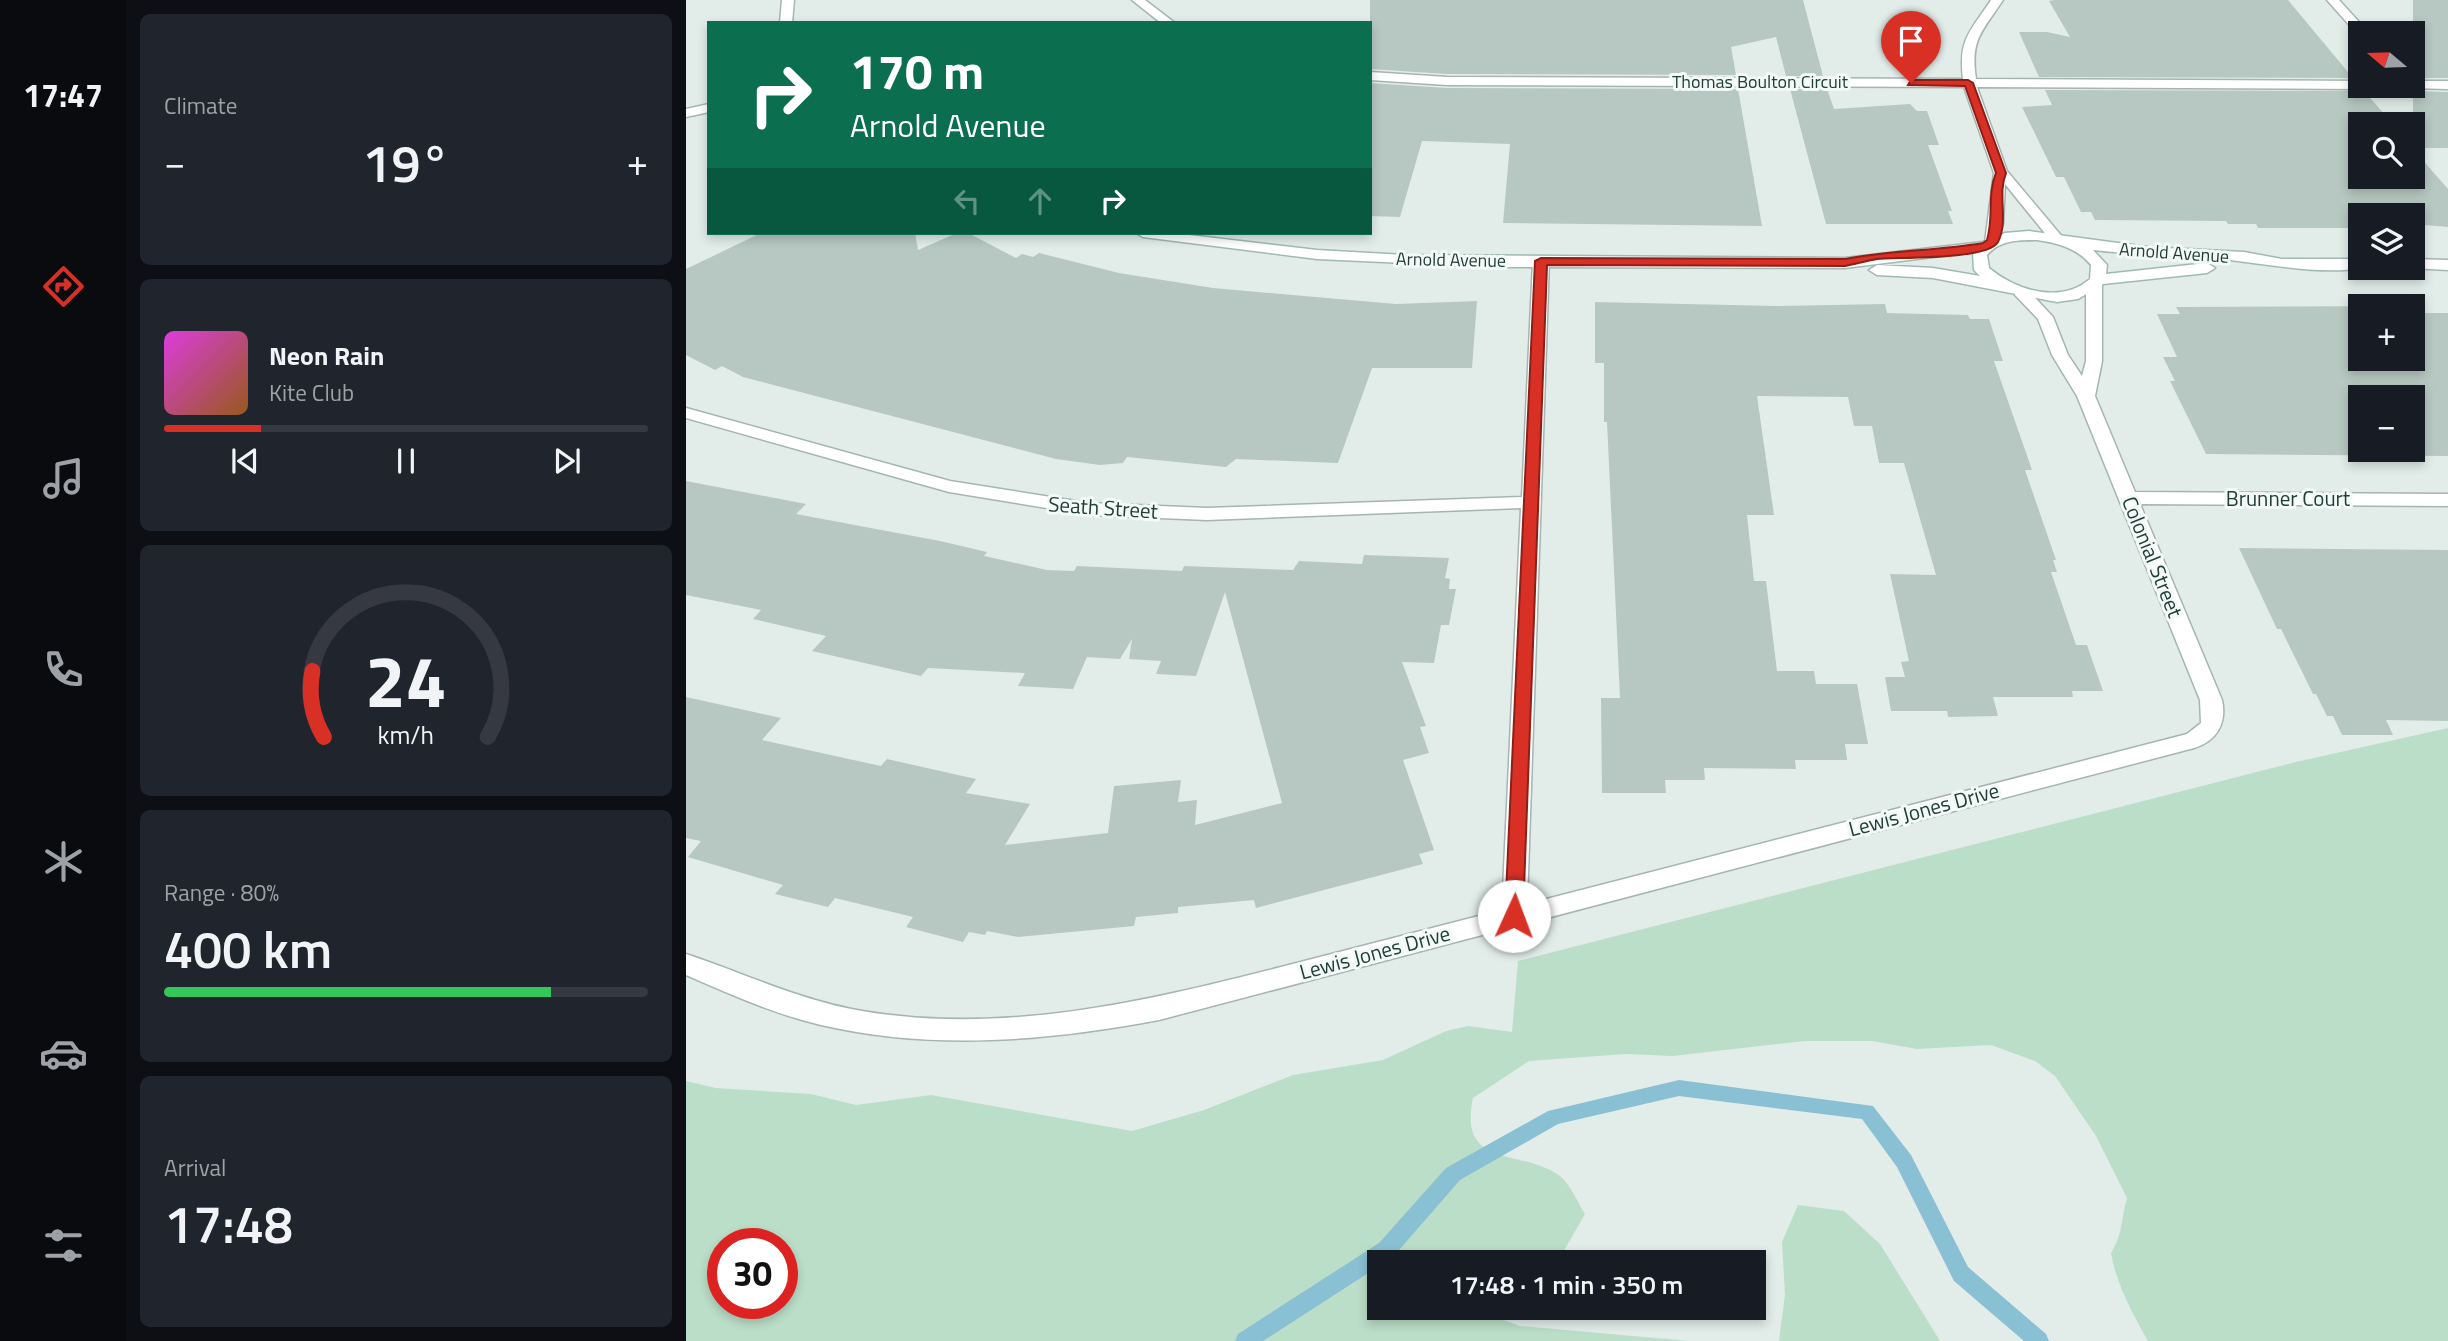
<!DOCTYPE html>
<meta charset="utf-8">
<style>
body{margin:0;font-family:"Titillium Web",sans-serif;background:#20242c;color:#f1f3f6;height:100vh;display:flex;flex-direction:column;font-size:26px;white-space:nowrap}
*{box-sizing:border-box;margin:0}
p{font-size:23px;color:#9ea1a6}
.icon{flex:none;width:38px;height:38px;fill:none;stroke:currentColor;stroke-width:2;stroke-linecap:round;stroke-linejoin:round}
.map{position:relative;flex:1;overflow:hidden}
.side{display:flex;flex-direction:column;gap:14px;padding:14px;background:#0d0f14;width:560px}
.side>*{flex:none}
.hud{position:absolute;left:21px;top:21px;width:665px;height:214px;border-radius:0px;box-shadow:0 4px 10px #0003;background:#0b6e4f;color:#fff;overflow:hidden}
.needle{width:46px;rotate:289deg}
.fabs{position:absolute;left:1662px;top:21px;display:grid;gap:14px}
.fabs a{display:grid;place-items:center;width:77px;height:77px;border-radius:0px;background:#171b24;box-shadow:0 4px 10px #0003;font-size:35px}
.speed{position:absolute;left:21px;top:1228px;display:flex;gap:14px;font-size:35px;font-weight:700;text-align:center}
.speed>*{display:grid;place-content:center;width:91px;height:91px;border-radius:50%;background:#171b24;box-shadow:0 4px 10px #0003;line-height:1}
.speed .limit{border:10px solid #d22;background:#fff;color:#111}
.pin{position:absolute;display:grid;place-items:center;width:60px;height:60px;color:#fff;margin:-72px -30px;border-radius:50% 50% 50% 0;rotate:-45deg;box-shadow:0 0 7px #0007}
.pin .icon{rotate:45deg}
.me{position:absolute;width:77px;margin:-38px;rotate:2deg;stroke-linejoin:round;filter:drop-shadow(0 0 5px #0008)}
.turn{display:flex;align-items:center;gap:24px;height:147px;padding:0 28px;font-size:32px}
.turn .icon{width:91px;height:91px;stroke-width:2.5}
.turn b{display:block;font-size:49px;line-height:60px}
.lanes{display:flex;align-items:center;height:66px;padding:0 28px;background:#0003;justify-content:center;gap:35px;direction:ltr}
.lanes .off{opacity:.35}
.big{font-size:52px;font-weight:600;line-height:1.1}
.side .card{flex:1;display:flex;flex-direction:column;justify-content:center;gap:10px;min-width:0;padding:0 24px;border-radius:10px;background:#20242c}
.side .dial{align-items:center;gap:0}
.dial svg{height:182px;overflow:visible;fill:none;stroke:#363941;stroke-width:7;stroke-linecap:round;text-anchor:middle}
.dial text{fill:#f1f3f6;stroke:none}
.song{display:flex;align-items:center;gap:21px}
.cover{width:84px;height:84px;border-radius:10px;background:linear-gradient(135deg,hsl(300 70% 55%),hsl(30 70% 35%))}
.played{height:7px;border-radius:4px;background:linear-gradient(90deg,#d93025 20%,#363941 20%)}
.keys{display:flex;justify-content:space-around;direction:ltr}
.heat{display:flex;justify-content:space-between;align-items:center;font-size:38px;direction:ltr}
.charge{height:10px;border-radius:5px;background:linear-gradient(90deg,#34c759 80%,#363941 0)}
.trip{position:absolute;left:681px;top:1250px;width:399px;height:70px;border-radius:0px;background:#171b24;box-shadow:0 4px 10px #0003;font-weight:600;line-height:70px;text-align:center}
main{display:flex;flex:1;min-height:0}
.tab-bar{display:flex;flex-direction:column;width:126px;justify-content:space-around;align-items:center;background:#090b0e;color:#9ea1a6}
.tab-bar .icon{width:49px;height:49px}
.tab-bar .selected{color:#d93025}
.tab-bar b{font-size:32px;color:#f1f3f6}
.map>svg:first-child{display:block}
.green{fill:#bbdec8;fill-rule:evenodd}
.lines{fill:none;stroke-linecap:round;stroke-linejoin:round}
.stream{fill:#89c0d3;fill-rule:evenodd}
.building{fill:#b7c8c2;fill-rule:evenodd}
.street-casing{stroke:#a5b5b1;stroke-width:3}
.secondary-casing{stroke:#a0b9b2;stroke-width:3}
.street{fill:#fff;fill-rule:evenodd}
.secondary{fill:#fff;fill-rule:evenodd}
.route{fill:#d93025;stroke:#8d1f18;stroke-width:2}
.labels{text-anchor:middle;stroke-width:6;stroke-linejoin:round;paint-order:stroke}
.far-street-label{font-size:18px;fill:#223e39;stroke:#f3f9f7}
.street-label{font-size:21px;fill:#223e39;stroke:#f3f9f7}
</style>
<main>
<nav class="tab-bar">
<b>17:47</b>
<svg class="icon selected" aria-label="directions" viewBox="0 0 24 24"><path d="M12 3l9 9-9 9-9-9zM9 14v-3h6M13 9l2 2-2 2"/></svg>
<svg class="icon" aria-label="music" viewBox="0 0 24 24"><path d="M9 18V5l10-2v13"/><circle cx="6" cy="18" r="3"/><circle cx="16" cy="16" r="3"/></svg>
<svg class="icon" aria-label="phone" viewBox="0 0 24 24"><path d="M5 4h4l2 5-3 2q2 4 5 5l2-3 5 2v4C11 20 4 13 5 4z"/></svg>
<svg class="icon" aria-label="climate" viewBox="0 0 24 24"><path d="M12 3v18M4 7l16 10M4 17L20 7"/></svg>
<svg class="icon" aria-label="car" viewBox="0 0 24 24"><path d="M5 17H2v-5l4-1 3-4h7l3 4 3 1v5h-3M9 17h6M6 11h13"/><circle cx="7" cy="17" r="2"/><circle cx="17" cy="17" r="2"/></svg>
<svg class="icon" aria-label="filters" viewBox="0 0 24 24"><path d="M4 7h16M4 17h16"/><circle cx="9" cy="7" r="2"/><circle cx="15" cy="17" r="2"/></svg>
</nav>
<section class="side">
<div class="card"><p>Climate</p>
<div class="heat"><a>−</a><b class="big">19°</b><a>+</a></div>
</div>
<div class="card">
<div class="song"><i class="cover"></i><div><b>Neon Rain</b><p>Kite Club</p></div></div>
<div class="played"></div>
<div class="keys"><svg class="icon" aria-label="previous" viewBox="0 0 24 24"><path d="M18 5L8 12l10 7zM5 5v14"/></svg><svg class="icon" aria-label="pause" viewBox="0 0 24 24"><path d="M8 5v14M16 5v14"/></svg><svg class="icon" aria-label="next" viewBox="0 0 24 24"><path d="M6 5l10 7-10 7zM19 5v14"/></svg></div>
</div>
<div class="card dial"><svg viewBox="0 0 100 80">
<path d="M14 69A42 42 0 1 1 86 69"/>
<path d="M14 69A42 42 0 0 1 9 40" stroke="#d93025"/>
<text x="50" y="56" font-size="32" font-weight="700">24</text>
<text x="50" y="72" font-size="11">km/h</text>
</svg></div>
<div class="card"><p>Range · 80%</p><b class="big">400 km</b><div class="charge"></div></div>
<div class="card"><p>Arrival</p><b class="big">17:48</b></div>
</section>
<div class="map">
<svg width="1762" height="1341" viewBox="0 0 1762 1341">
<rect width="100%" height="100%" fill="#e2ede9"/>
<path class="green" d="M1762 728V1341H1462C1446 1312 1431 1286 1425 1253 1437 1234 1435 1219 1441 1198L1410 1136 1369 1076 1349 1061 1305 1045 1231 1049 1186 1041H1119L986 1056 939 1054 843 1061 787 1098C772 1168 832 1149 871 1174 883 1181 892 1203 899 1214L876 1254 843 1262H693V1307H803L812 1318 834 1326 1003 1341H0V1081L30 1088 125 1094 170 1105 245 1095 446 1131 518 1110 607 1075 697 1060 760 1031 782 1026 826 1032 832 961 1610 762ZM37 1244H96V1304H37Z
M1112 1205 1158 1211 1194 1244 1254 1341H1093L1099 1295 1096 1242Z"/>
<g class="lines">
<path class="stream" d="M993 1080 1187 1106 1225 1155 1282 1267 1360 1334 1363 1341H1338L1268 1281 1211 1167 1176 1119 993 1096 872 1124 774 1180 707 1257 699 1262H693V1266L577 1341H549L552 1334 693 1243 760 1168 862 1111Z"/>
</g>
<path class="building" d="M684 0H1117L1137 76H1100L1090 37 1045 47 1050 75 761 74 684 69Z
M1368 0H1602L1667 78 1353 77 1333 32H1361L1384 37 1363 1Z
M1727 0H1762V78H1727Z
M684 83 761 88 1052 89 1076 226 817 223 824 144 736 141 714 217 684 216Z
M1104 89H1141L1148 109 1224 104 1231 111H1241L1253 145H1242L1266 211H1262L1267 224H1140Z
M1359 90 1678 91 1707 124H1675V177H1727V149L1762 189V227L1727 224V215H1675V228H1572L1570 224H1542L1540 221 1409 220 1405 212H1395L1378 177H1370L1336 107 1366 105Z
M1727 91 1762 92V148H1727Z
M75 233H229L232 250 271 233H282L330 258 336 254 347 257 353 253 433 273 527 288 710 304 791 301 786 368H686L652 463 550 459 540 467 441 457 437 463 414 465 370 459 57 377 36 366 29 370 0 355V269Z
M909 302 1090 306 1199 304 1201 313 1282 315 1284 319H1303L1317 361H1308L1346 470H1339L1370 560H1367L1371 572H1365L1390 645H1401L1417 691H1386L1387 697H1307L1312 716 1262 717 1261 711H1205L1199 677H1219L1215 662 1223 661 1204 574 1250 575 1218 463H1193L1186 426H1168L1162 397 1071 396 1088 515H1061L1068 581H1080L1091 671H1128L1130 684H1171L1182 744H1159L1161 760H1109L1110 769 1018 768 1019 780H979L980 793H916L915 698H934L921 422H918V363H909Z
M1730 306 1735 313H1762V456L1520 454 1484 381H1489L1477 357H1491L1471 314H1494L1490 307ZM1675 306H1727V359H1675ZM1675 397H1727V450H1675Z
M0 481 120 504 110 514 254 541 301 552 298 556 361 570 388 571 391 566 496 571 498 566 607 570 613 561 676 564 678 555 763 558 759 578 764 579 763 589H770L763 625H755L748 663 716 662 740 726 734 727 743 753 717 760 748 850 733 854 737 864 570 908 568 900 492 907V913L450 917 448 926 332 937 301 931 299 935 283 932 277 942 220 927 227 917 149 898 142 907 89 894 97 885 2 857 15 841 0 838V697L95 718 76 740 195 766 201 759 290 779 280 793 344 804 319 845 422 833 428 786 495 780 492 802 511 800 509 825 596 803 539 592 510 676 470 674 475 661 443 659 446 639 434 659 401 657 387 689 332 686 339 673 242 668 235 676 126 651 140 636 67 619 75 610 0 595Z
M1553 548 1762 550V721L1700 720 1707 735H1656L1647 716H1641L1630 694H1627L1595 629H1591Z"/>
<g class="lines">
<defs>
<path id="street" d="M446 0H459L489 23H475Z
M1305 0H1317C1296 32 1284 39 1290 79L1675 81V86H1681L1675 89 1291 87 1321 171 1378 239 1371 243 1366 242 1319 184 1317 223 1311 245 1306 246 1299 242 1308 173 1278 87 761 85 684 80V72L761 77 1277 79C1272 39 1284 32 1305 0Z
M1641 0H1653L1683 33 1673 36Z
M1727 81H1762V89L1722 88 1727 86Z
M855 256 863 261 841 904 1501 734 1515 723 1514 700 1391 396 1366 355 1352 319 1329 295V289H1341L1367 317 1382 355 1396 376 1400 361V284L1408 279 1416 284V361L1409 396 1449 492 1762 494V506L1454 504 1536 700C1541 723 1531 741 1508 748L473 1020C361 1041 247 1051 135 1025 88 1014 44 994 0 975V954C60 974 113 1000 176 1011 318 1035 458 1002 595 967 669 948 742 929 816 910L835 508 521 520 403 515 263 492 0 418V408L264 481 403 503 521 508 836 497 847 261Z"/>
<path id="secondary" d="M96 0H108L106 23H94Z
M23 104V112L0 117V109Z
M1343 231 1462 247 1558 252 1596 259H1675V268H1678C1639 274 1598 267 1559 262 1509 255 1458 256 1407 250L1421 265 1420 274 1521 263 1529 268 1521 273 1417 284 1392 299 1371 302 1247 278 1191 275 1183 270 1191 265 1247 268 1294 276 1288 270 1287 252 1159 268 807 267 631 259 457 237 450 233H486L631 250 719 255 1159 258 1297 242 1319 233ZM1351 240C1372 243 1391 248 1405 265L1404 279C1375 304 1331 291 1303 268L1301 255C1314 240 1332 240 1351 240Z
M1727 259 1762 260V270L1724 268H1727Z"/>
</defs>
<use href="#street" class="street-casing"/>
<use href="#secondary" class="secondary-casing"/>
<use href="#street" class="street"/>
<use href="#secondary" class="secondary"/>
</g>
<path class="route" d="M1225 80H1282L1287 83 1320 173C1311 195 1323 220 1312 242 1302 260 1212 257 1191 259 1180 261 1169 264 1159 266L861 265 837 916 835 922H822L819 916 849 261 855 258 1159 259C1204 250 1251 251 1297 243L1301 240C1308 216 1301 194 1310 173L1279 86 1222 85Z"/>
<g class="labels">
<g class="far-street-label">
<text x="1074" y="88">Thomas Boulton Circuit</text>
<text transform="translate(1488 253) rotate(4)" y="6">Arnold Avenue</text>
<text transform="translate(765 260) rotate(1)" y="6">Arnold Avenue</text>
</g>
<g class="street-label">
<text x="1602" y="506">Brunner Court</text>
<text transform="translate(417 508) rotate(4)" y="7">Seath Street</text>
<text transform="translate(1466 557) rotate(68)" y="7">Colonial Street</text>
<text transform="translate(1238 810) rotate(-15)" y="7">Lewis Jones Drive</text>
<text transform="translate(689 953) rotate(-15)" y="7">Lewis Jones Drive</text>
</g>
</g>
</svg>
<div class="fabs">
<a><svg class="needle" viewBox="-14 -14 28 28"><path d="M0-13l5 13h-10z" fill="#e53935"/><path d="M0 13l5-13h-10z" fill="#9ea1a6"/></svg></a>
<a><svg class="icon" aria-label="search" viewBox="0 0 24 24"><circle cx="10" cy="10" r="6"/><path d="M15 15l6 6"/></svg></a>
<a><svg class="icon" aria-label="layers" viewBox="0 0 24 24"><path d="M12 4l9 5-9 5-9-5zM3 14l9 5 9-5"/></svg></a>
<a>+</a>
<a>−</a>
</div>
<div class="speed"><div class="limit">30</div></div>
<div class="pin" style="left:1225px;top:83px;background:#d93025"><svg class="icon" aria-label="arrive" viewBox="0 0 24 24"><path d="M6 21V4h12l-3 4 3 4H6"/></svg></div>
<svg class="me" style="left:828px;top:916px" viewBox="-20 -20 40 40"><circle r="19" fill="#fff"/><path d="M0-13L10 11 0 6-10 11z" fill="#d93025"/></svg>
<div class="trip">17:48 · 1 min · 350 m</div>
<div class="hud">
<div class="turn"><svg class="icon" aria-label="right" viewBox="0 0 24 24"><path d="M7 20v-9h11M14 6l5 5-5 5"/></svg><div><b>170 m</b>Arnold Avenue</div></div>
<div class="lanes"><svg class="icon off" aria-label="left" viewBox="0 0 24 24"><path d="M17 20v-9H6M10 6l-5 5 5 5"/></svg><svg class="icon off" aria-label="ahead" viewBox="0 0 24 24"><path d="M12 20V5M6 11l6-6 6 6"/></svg><svg class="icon" aria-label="right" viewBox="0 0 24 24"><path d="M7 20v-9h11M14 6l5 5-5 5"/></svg></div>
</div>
</div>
</main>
